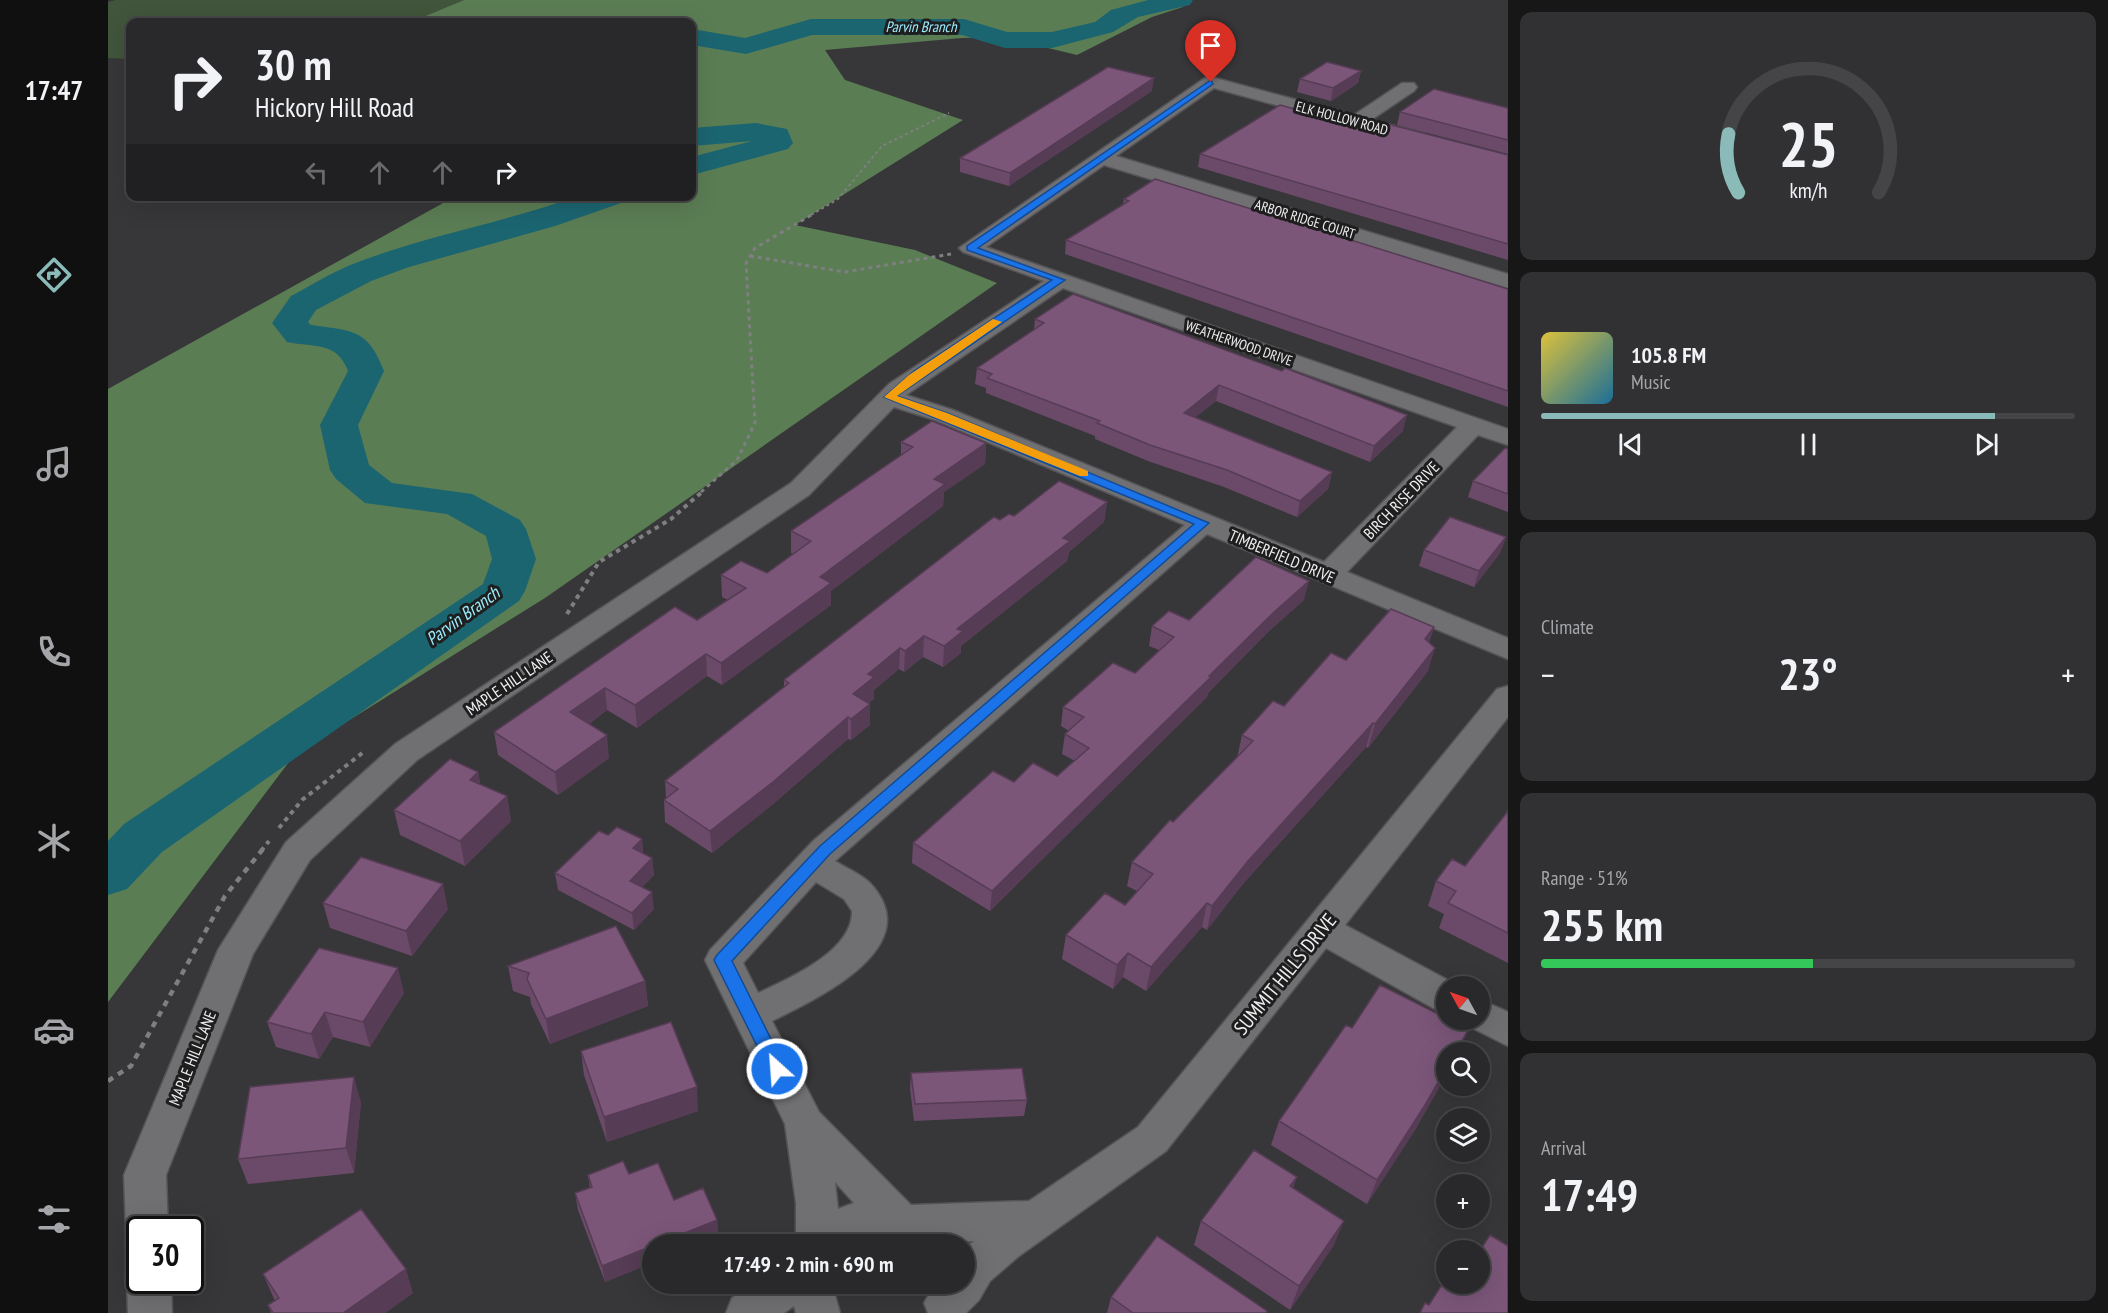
<!DOCTYPE html>
<meta charset="utf-8">
<style>
body{margin:0;font-family:"PT Sans Narrow",sans-serif;background:#313133;color:#f1f3f6;height:100vh;display:flex;flex-direction:column;font-size:22px;white-space:nowrap}
*{box-sizing:border-box;margin:0}
p{font-size:20px;color:#a5a6a9}
.icon{flex:none;width:33px;height:33px;fill:none;stroke:currentColor;stroke-width:2;stroke-linecap:round;stroke-linejoin:round}
.map{position:relative;flex:1;overflow:hidden}
.side{display:flex;flex-direction:column;gap:12px;padding:12px;background:#171718;width:600px}
.side>*{flex:none}
.guide{position:absolute;left:18px;top:18px;width:570px;height:183px;border-radius:12px;box-shadow:0 6px 24px #0002,0 0 0 2px #454547;background:#29292b;color:#f1f3f6;overflow:hidden}
.needle{width:39px;rotate:310deg}
.buttons{position:absolute;left:1328px;top:976px;display:grid;gap:12px}
.buttons a{display:grid;place-items:center;width:54px;height:54px;border-radius:50%;background:#29292b;box-shadow:0 6px 24px #0002,0 0 0 2px #454547;font-size:30px}
.speed{position:absolute;left:18px;top:1216px;display:flex;gap:12px;font-size:30px;font-weight:700;text-align:center}
.speed>*{display:grid;place-content:center;width:78px;height:78px;border-radius:50%;background:#29292b;box-shadow:0 6px 24px #0002,0 0 0 2px #454547;line-height:1}
.speed .limit{border:3px solid #111;border-radius:9px;background:#fff;color:#111}
.pin{position:absolute;display:grid;place-items:center;width:51px;height:51px;color:#fff;margin:-62px -26px;border-radius:50% 50% 50% 0;rotate:-45deg;box-shadow:0 0 6px #0007}
.pin .icon{rotate:45deg}
.me{position:absolute;width:66px;margin:-33px;rotate:334deg;stroke-linejoin:round;filter:drop-shadow(0 0 4px #0008)}
.turn{display:flex;align-items:center;gap:21px;height:126px;padding:0 30px;font-size:27px}
.turn .icon{width:78px;height:78px;stroke-width:2.5}
.turn b{display:block;font-size:42px;line-height:51px}
.lanes{display:flex;align-items:center;height:57px;padding:0 30px;background:#0003;justify-content:center;gap:30px;direction:ltr}
.lanes .off{opacity:.35}
.big{font-size:45px;font-weight:700;line-height:1.1}
.side .widget{flex:1;display:flex;flex-direction:column;justify-content:center;gap:9px;min-width:0;padding:0 21px;border-radius:12px;background:#313133}
.side .dial{align-items:center;gap:0}
.dial svg{height:156px;overflow:visible;fill:none;stroke:#454547;stroke-width:7;stroke-linecap:round;text-anchor:middle}
.dial text{fill:#f1f3f6;stroke:none}
.song{display:flex;align-items:center;gap:18px}
.cover{width:72px;height:72px;border-radius:9px;background:linear-gradient(135deg,hsl(50 70% 55%),hsl(200 70% 35%))}
.played{height:6px;border-radius:3px;background:linear-gradient(90deg,#8bbbb9 85%,#454547 85%)}
.keys{display:flex;justify-content:space-around;direction:ltr}
.heat{display:flex;justify-content:space-between;align-items:center;font-size:33px;direction:ltr}
.charge{height:9px;border-radius:4px;background:linear-gradient(90deg,#34c759 51%,#454547 0)}
.trip{position:absolute;left:534px;top:1234px;width:333px;height:60px;border-radius:30px;background:#29292b;box-shadow:0 6px 24px #0002,0 0 0 2px #454547;font-weight:700;line-height:60px;text-align:center}
main{display:flex;flex:1;min-height:0}
.tabs{display:flex;flex-direction:column;width:108px;justify-content:space-around;align-items:center;background:#101011;color:#a5a6a9}
.tabs .icon{width:42px;height:42px}
.tabs .active{color:#8bbbb9}
.tabs b{font-size:27px;color:#f1f3f6}
.map>svg:first-child{display:block}
.green{fill:#40553b}
.forest{fill:#5b7d54}
.lines{fill:none;stroke-linecap:round;stroke-linejoin:round}
.river{fill:#1b6571;fill-rule:evenodd}
.minor-casing{stroke:#545457;stroke-width:3}
.path-far3{stroke:#7f7f81;stroke-width:2;stroke-dasharray:3 3;stroke-linecap:butt}
.path-far2{stroke:#7f7f81;stroke-width:3;stroke-dasharray:4 4;stroke-linecap:butt}
.path-far1{stroke:#7f7f81;stroke-width:4;stroke-dasharray:4.5 4.5;stroke-linecap:butt}
.path{stroke:#7f7f81;stroke-width:4.5;stroke-dasharray:6 6;stroke-linecap:butt}
.minor{fill:#706f72;fill-rule:evenodd}
.wall{fill:#6a4a68}
.shaded-wall{fill:#563c55}
.building{fill:#7b5679;stroke:#563c55;stroke-width:1.5}
.route{fill:#1a73e8;stroke:#114b97;stroke-width:1.5}
.slow{fill:#f59e0b}
.labels{text-anchor:middle;stroke-width:6;stroke-linejoin:round;paint-order:stroke}
.far-street-label{font-size:14px;fill:#efeff1;stroke:#1e1e1f}
.far-water-label{font-size:15px;font-style:italic;fill:#9becfc;stroke:#1e1e1f}
.street-label{font-size:16px;fill:#efeff1;stroke:#1e1e1f}
.water-label{font-size:18px;font-style:italic;fill:#9becfc;stroke:#1e1e1f}
.near-street-label{font-size:20px;fill:#efeff1;stroke:#1e1e1f}
</style>
<main>
<nav class="tabs">
<b>17:47</b>
<svg class="icon active" aria-label="directions" viewBox="0 0 24 24"><path d="M12 3l9 9-9 9-9-9zM9 14v-3h6M13 9l2 2-2 2"/></svg>
<svg class="icon" aria-label="music" viewBox="0 0 24 24"><path d="M9 18V5l10-2v13"/><circle cx="6" cy="18" r="3"/><circle cx="16" cy="16" r="3"/></svg>
<svg class="icon" aria-label="phone" viewBox="0 0 24 24"><path d="M5 4h4l2 5-3 2q2 4 5 5l2-3 5 2v4C11 20 4 13 5 4z"/></svg>
<svg class="icon" aria-label="climate" viewBox="0 0 24 24"><path d="M12 3v18M4 7l16 10M4 17L20 7"/></svg>
<svg class="icon" aria-label="car" viewBox="0 0 24 24"><path d="M5 17H2v-5l4-1 3-4h7l3 4 3 1v5h-3M9 17h6M6 11h13"/><circle cx="7" cy="17" r="2"/><circle cx="17" cy="17" r="2"/></svg>
<svg class="icon" aria-label="filters" viewBox="0 0 24 24"><path d="M4 7h16M4 17h16"/><circle cx="9" cy="7" r="2"/><circle cx="15" cy="17" r="2"/></svg>
</nav>
<div class="map">
<svg width="1400" height="1313" viewBox="0 0 1400 1313">
<rect width="100%" height="100%" fill="#373739"/>
<path class="green" d="M8 0H356L303 22 266 20 263 22H22V59L0 58V2Z"/>
<path class="forest" d="M356 0H1078L1075 7 1044 17 969 55 895 37 854 38 717 50 737 80 855 120 687 225 807 250 889 283 437 598 187 754 0 1002V389L346 197 584 196V22H303Z"/>
<g class="lines">
<path class="river" d="M1040 0H1085L1082 5 1030 17 1005 32 944 48H897L854 35H704L638 54 584 45V29L637 38 703 19H856L899 32H944L987 22 1003 10Z
M648 123 679 129 685 143 680 149 584 175V157L644 141 584 146V128Z
M470 196H517L513 203 447 226 301 267 263 281 208 310 200 322 203 325C245 331 260 329 276 371L250 425 261 465 284 483 364 494 412 520 418 529 428 559 417 591 411 601 54 852 19 889 0 895V841L16 824 375 584 384 559 378 536 339 514 257 503 228 479 222 470 212 425 240 371C229 341 207 348 179 342L164 323 183 296C202 286 221 274 240 266 314 236 395 223 470 196Z"/>
<defs>
<path id="minor" d="M1103 77 1246 115 1294 83H1306L1309 87 1306 91 1263 120 1317 134 1319 138 1310 144 1106 88 1008 156 1400 274V288L996 165 878 247 1400 429V445L1370 435 1239 572 1400 638V659L1099 534 727 861C738 868 753 874 762 883 821 946 711 998 664 1021L711 1112 803 1205 921 1201 1030 1127 1389 689 1400 686V717L1237 925 1351 986 1338 987V1012L1325 1008 1218 948 1058 1151 911 1256 882 1281 871 1300 858 1313H820L816 1303 827 1284H856V1249L866 1241 800 1244 765 1238 751 1240 743 1245H688V1203L677 1124 597 960 602 950 705 841 1077 525 827 420 786 407 701 495 309 760 202 860 145 954 58 1175 60 1230H32V1246L24 1244 18 1230 16 1175 110 950 178 842 287 744 683 483 781 384 936 281 855 252 851 248 1097 78ZM955 288 1349 427 1216 562 845 410 798 395ZM708 882 736 899 744 911C745 951 682 978 650 993L635 963ZM727 1182 746 1203 730 1209Z
M1371 999 1400 1012V1046L1358 1025 1355 1020H1371Z
M32 1264V1281H63L64 1313H20L19 1281 26 1267Z
M645 1284H724L732 1313H688L686 1306 676 1313H618L624 1298Z"/>
</defs>
<use href="#minor" class="minor-casing"/>
<path class="path-far3" d="M703 215 730 199 774 146 841 113"/>
<path class="path-far2" d="M642 256 737 272 843 254
M593 492 629 460 647 423 638 263 647 248 705 214"/>
<path class="path-far1" d="M459 614 491 562 563 519 595 491
M171 828 194 800 257 751
M153 851 161 841"/>
<path class="path" d="M0 1081 23 1066 117 896 155 849"/>
<use href="#minor" class="minor"/>
</g>
<path class="wall" d="M1253 71 1250 83 1223 101 1189 92 1192 79Z
M1044 91 901 186 852 172V158Z
M1400 108V154L1289 125 1292 112Z
M1265 131 1400 155V260L1090 167 1092 154Z
M1016 199 1400 289V407L957 254 958 240 1015 204Z
M927 319 1295 431 1262 462 1108 401 1087 417 1224 472 1220 489 1189 517 1116 487 1040 461 987 439V436L878 393V388L867 384 869 368 926 330Z
M793 442 878 443 877 464 836 492 835 506 723 591V605L614 685 599 676 529 728 499 710 481 724 501 758 450 795 390 755 386 732 589 620 620 600 614 597 613 575 659 573 685 554 683 553V531L793 455Z
M1400 449V512L1360 497 1365 481Z
M999 502 996 522 961 552 959 561 853 646V653L835 667 815 657 796 672 791 669 766 690V699L760 703 762 725 743 740 740 739 665 804 604 853 557 822 556 800 558 798 557 781 676 687V680L892 520 906 516Z
M1398 537 1392 553 1366 587 1311 566 1316 550Z
M1196 600 1160 632 1100 693 1099 697 882 911 804 863 805 843 906 782 949 776 967 761 954 754 957 734 961 731 953 726 955 707 1027 673 1051 650 1041 646 1044 626Z
M1326 627 1321 643 1320 671 1260 748 1258 747 1134 885 1099 930 1094 927 1038 991 1015 977 1005 989 954 959 958 935 1017 905 1029 891 1019 886 1024 862 1065 822 1129 758 1134 735 1176 706 1238 660Z
M370 772 372 784 399 796 403 821 357 866 292 835 286 810Z
M1400 811V963L1331 928 1336 914 1320 906 1328 881 1357 866Z
M500 835 534 839 535 853 544 858 546 875 534 887 546 909 526 930 450 890 447 873Z
M215 903 340 909 304 956 222 928Z
M400 966 537 981 540 1006 442 1044 423 1004 422 997 405 991Z
M296 993 262 1047 225 1037 211 1059 168 1047 159 1022Z
M1244 1028 1360 1030 1350 1053H1338V1075L1307 1130 1259 1204 1163 1145 1171 1121Z
M473 1051 590 1111 499 1142 476 1075Z
M803 1073 919 1100 916 1116 806 1121 802 1089Z
M253 1102 246 1173 140 1184 130 1159Z
M521 1174 566 1200 609 1220 610 1236 497 1282 470 1210 467 1193 482 1188 480 1175Z
M1185 1188 1226 1245 1182 1310 1086 1245 1093 1221Z
M155 1274 305 1293 277 1313H163L160 1305 167 1301Z
M1003 1297 1159 1313H999Z"/>
<path class="shaded-wall" d="M1253 71 1250 83 1223 101 1225 88Z
M1046 78 1044 91 901 186 902 173Z
M1111 385 1108 401 1073 429 1076 413Z
M1299 415 1295 431 1262 462 1266 446Z
M878 443 877 464 836 492 835 506 723 591V605L614 685 613 663 826 479Z
M1224 472 1220 489 1189 517 1192 501Z
M999 502 996 522 961 552 959 561 853 646V653L835 667 836 646 849 629 955 538Z
M1398 537 1392 553 1366 587 1371 571Z
M1201 581 1196 600 1160 632 1100 693 1099 697 882 911 884 891 1165 613Z
M1326 627 1319 650 1317 639Z
M816 636 815 657 796 672 797 651Z
M792 648 791 669 766 690V699L744 715 745 694 760 674Z
M1327 648 1320 671 1260 748 1267 724Z
M598 654 599 676 529 728 527 705Z
M497 688 499 710 465 735 462 712Z
M762 704V725L743 740V719Z
M740 717V739L665 804 604 853 602 831Z
M1265 723 1258 747 1134 885 1099 930 1104 906 1140 861Z
M499 735 501 758 450 795 447 772Z
M370 772 375 797 362 780Z
M399 796 403 821 357 866 352 841Z
M534 839 535 856 525 848Z
M544 858 546 875 524 898 522 881Z
M335 884 340 909 304 956 298 931Z
M544 892 546 909 526 930 524 913Z
M1099 903 1094 927 1038 991 1043 967Z
M1020 953 1015 977 1005 989 1009 965Z
M290 968 296 993 262 1047 255 1022Z
M537 981 540 1006 442 1044 438 1019Z
M217 1012 225 1037 211 1059 203 1034Z
M1360 1030 1350 1053H1347Z
M1338 1068V1075L1307 1130 1259 1204 1269 1180Z
M246 1077 253 1102 246 1173 238 1148Z
M589 1087 590 1111 499 1142 496 1117Z
M1189 1177 1181 1201 1182 1186Z
M609 1220 610 1236 589 1245H547Z
M1236 1221 1226 1245 1182 1310 1191 1286Z
M544 1246V1263L497 1282 494 1266Z
M298 1269 305 1293 277 1313H235Z"/>
<path class="building" d="M1219 62 1253 71 1225 88 1192 79Z
M1000 67 1046 78 902 173 852 158Z
M1326 89 1400 108V140L1292 112Z
M1172 105 1265 131 1276 123 1400 155V244L1092 154Z
M1047 179 1400 289V391L958 240 1021 201 1016 199Z
M965 294 1174 371 1177 368 1299 415 1266 446 1111 385 1076 413 1224 472 1192 501 1119 470 1042 445 989 423 992 421 879 378 884 374 869 368 936 323 927 319Z
M824 421 878 443 826 479 837 484 712 577 723 583 613 663 598 654 527 705 497 688 462 712 499 735 447 772 386 732 567 607 589 620 638 588 613 575 633 561 659 573 703 541 683 531 805 447 793 442Z
M1397 448 1400 449V494L1365 481Z
M951 481 999 502 955 538 962 541 849 629 855 631 836 646 816 636 797 651 792 648 760 674 766 677 745 694 762 704 743 719 740 717 665 782 602 831 556 800 570 789 557 781 681 683 676 680 886 517 892 520 901 514 906 516Z
M1342 517 1398 537 1371 571 1316 550Z
M1148 557 1201 581 1165 613 1101 676 1103 677 884 891 805 843 885 771 906 782 925 763 949 776 981 748 957 734 976 717 955 707 1005 663 1027 673 1066 637 1044 626 1061 611 1081 620Z
M1283 609 1326 627 1317 639 1327 648 1267 724 1265 723 1140 861 1104 906 1099 903 1043 967 1020 953 1009 965 958 935 997 893 1017 905 1045 874 1024 862 1062 820 1065 822 1145 741 1134 735 1165 701 1176 706 1223 653 1238 660Z
M342 759 370 772 362 780 399 796 352 841 286 810Z
M1400 811V933L1340 903 1348 891 1328 881 1344 859 1357 866Z
M509 827 534 839 525 848 544 858 522 881 544 892 524 913 447 873 491 831 500 835Z
M253 857 335 884 298 931 215 903Z
M508 926 537 981 438 1019 419 979 421 973 400 966Z
M211 948 290 968 255 1022 217 1012 203 1034 159 1022Z
M1272 985 1338 1018V1020H1341L1360 1030 1347 1053H1338V1068L1317 1105 1269 1180 1171 1121 1238 1025 1244 1028Z
M563 1022 589 1087 496 1117 473 1051Z
M914 1068 919 1100 807 1104 803 1073Z
M246 1077 238 1148 130 1159 142 1087Z
M1146 1150 1189 1177 1182 1186 1236 1221 1191 1286 1093 1221Z
M515 1161 521 1174 550 1163 566 1200 595 1188 609 1220 547 1245H544V1246L494 1266 467 1193 484 1187 480 1175Z
M253 1209 298 1269 235 1313H165L160 1305 171 1298 155 1274Z
M1382 1235 1400 1246V1313H1312L1317 1303 1321 1305 1338 1278V1284H1371V1252Z
M1049 1236 1159 1311 1158 1313H1025L1003 1297Z
M1357 1247 1363 1251H1355Z"/>
<path class="route" d="M1103 80 1105 84 870 248 957 280 789 396 839 413 1101 523 722 854 624 961 678 1069 676 1074 669 1077 663 1074 606 960 609 955 712 846 1086 524 776 397 806 371 944 280 859 250V246Z"/>
<path class="slow" d="M885 319 894 322 789 396 839 413 980 471V476H972L776 397 801 375Z"/>
<g class="labels">
<g class="far-street-label">
<text transform="translate(1234 118) rotate(15)" y="5">ELK HOLLOW ROAD</text>
<text transform="translate(1197 219) rotate(17)" y="5">ARBOR RIDGE COURT</text>
<text transform="translate(1131 343) rotate(19)" y="5">WEATHERWOOD DRIVE</text>
</g>
<g class="far-water-label">
<text x="813" y="32">Parvin Branch</text>
</g>
<g class="street-label">
<text transform="translate(1293 500) rotate(-46)" y="6">BIRCH RISE DRIVE</text>
<text transform="translate(1174 556) rotate(23)" y="6">TIMBERFIELD DRIVE</text>
<text transform="translate(401 683) rotate(-34)" y="6">MAPLE HILL LANE</text>
<text transform="translate(84 1058) rotate(-68)" y="6">MAPLE HILL LANE</text>
</g>
<g class="water-label">
<text transform="translate(355 616) rotate(-36)" y="6">Parvin Branch</text>
</g>
<g class="near-street-label">
<text transform="translate(1177 974) rotate(-51)" y="7">SUMMIT HILLS DRIVE</text>
</g>
</g>
</svg>
<div class="buttons">
<a><svg class="needle" viewBox="-14 -14 28 28"><path d="M0-13l5 13h-10z" fill="#e53935"/><path d="M0 13l5-13h-10z" fill="#a5a6a9"/></svg></a>
<a><svg class="icon" aria-label="search" viewBox="0 0 24 24"><circle cx="10" cy="10" r="6"/><path d="M15 15l6 6"/></svg></a>
<a><svg class="icon" aria-label="layers" viewBox="0 0 24 24"><path d="M12 4l9 5-9 5-9-5zM3 14l9 5 9-5"/></svg></a>
<a>+</a>
<a>−</a>
</div>
<div class="speed"><div class="limit">30</div></div>
<div class="pin" style="left:1103px;top:82px;background:#d93025"><svg class="icon" aria-label="arrive" viewBox="0 0 24 24"><path d="M6 21V4h12l-3 4 3 4H6"/></svg></div>
<svg class="me" style="left:669px;top:1069px" viewBox="-20 -20 40 40"><circle r="17" fill="#1a73e8" stroke="#fff" stroke-width="3"/><path d="M0-11L8 9 0 5-8 9z" fill="#fff"/></svg>
<div class="trip">17:49 · 2 min · 690 m</div>
<div class="guide">
<div class="turn"><svg class="icon" aria-label="right" viewBox="0 0 24 24"><path d="M7 20v-9h11M14 6l5 5-5 5"/></svg><div><b>30 m</b>Hickory Hill Road</div></div>
<div class="lanes"><svg class="icon off" aria-label="left" viewBox="0 0 24 24"><path d="M17 20v-9H6M10 6l-5 5 5 5"/></svg><svg class="icon off" aria-label="ahead" viewBox="0 0 24 24"><path d="M12 20V5M6 11l6-6 6 6"/></svg><svg class="icon off" aria-label="ahead" viewBox="0 0 24 24"><path d="M12 20V5M6 11l6-6 6 6"/></svg><svg class="icon" aria-label="right" viewBox="0 0 24 24"><path d="M7 20v-9h11M14 6l5 5-5 5"/></svg></div>
</div>
</div>
<section class="side">
<div class="widget dial"><svg viewBox="0 0 100 80">
<path d="M14 69A42 42 0 1 1 86 69"/>
<path d="M14 69A42 42 0 0 1 9 39" stroke="#8bbbb9"/>
<text x="50" y="56" font-size="32" font-weight="700">25</text>
<text x="50" y="72" font-size="11">km/h</text>
</svg></div>
<div class="widget">
<div class="song"><i class="cover"></i><div><b>105.8 FM</b><p>Music</p></div></div>
<div class="played"></div>
<div class="keys"><svg class="icon" aria-label="previous" viewBox="0 0 24 24"><path d="M18 5L8 12l10 7zM5 5v14"/></svg><svg class="icon" aria-label="pause" viewBox="0 0 24 24"><path d="M8 5v14M16 5v14"/></svg><svg class="icon" aria-label="next" viewBox="0 0 24 24"><path d="M6 5l10 7-10 7zM19 5v14"/></svg></div>
</div>
<div class="widget"><p>Climate</p>
<div class="heat"><a>−</a><b class="big">23°</b><a>+</a></div>
</div>
<div class="widget"><p>Range · 51%</p><b class="big">255 km</b><div class="charge"></div></div>
<div class="widget"><p>Arrival</p><b class="big">17:49</b></div>
</section>
</main>
